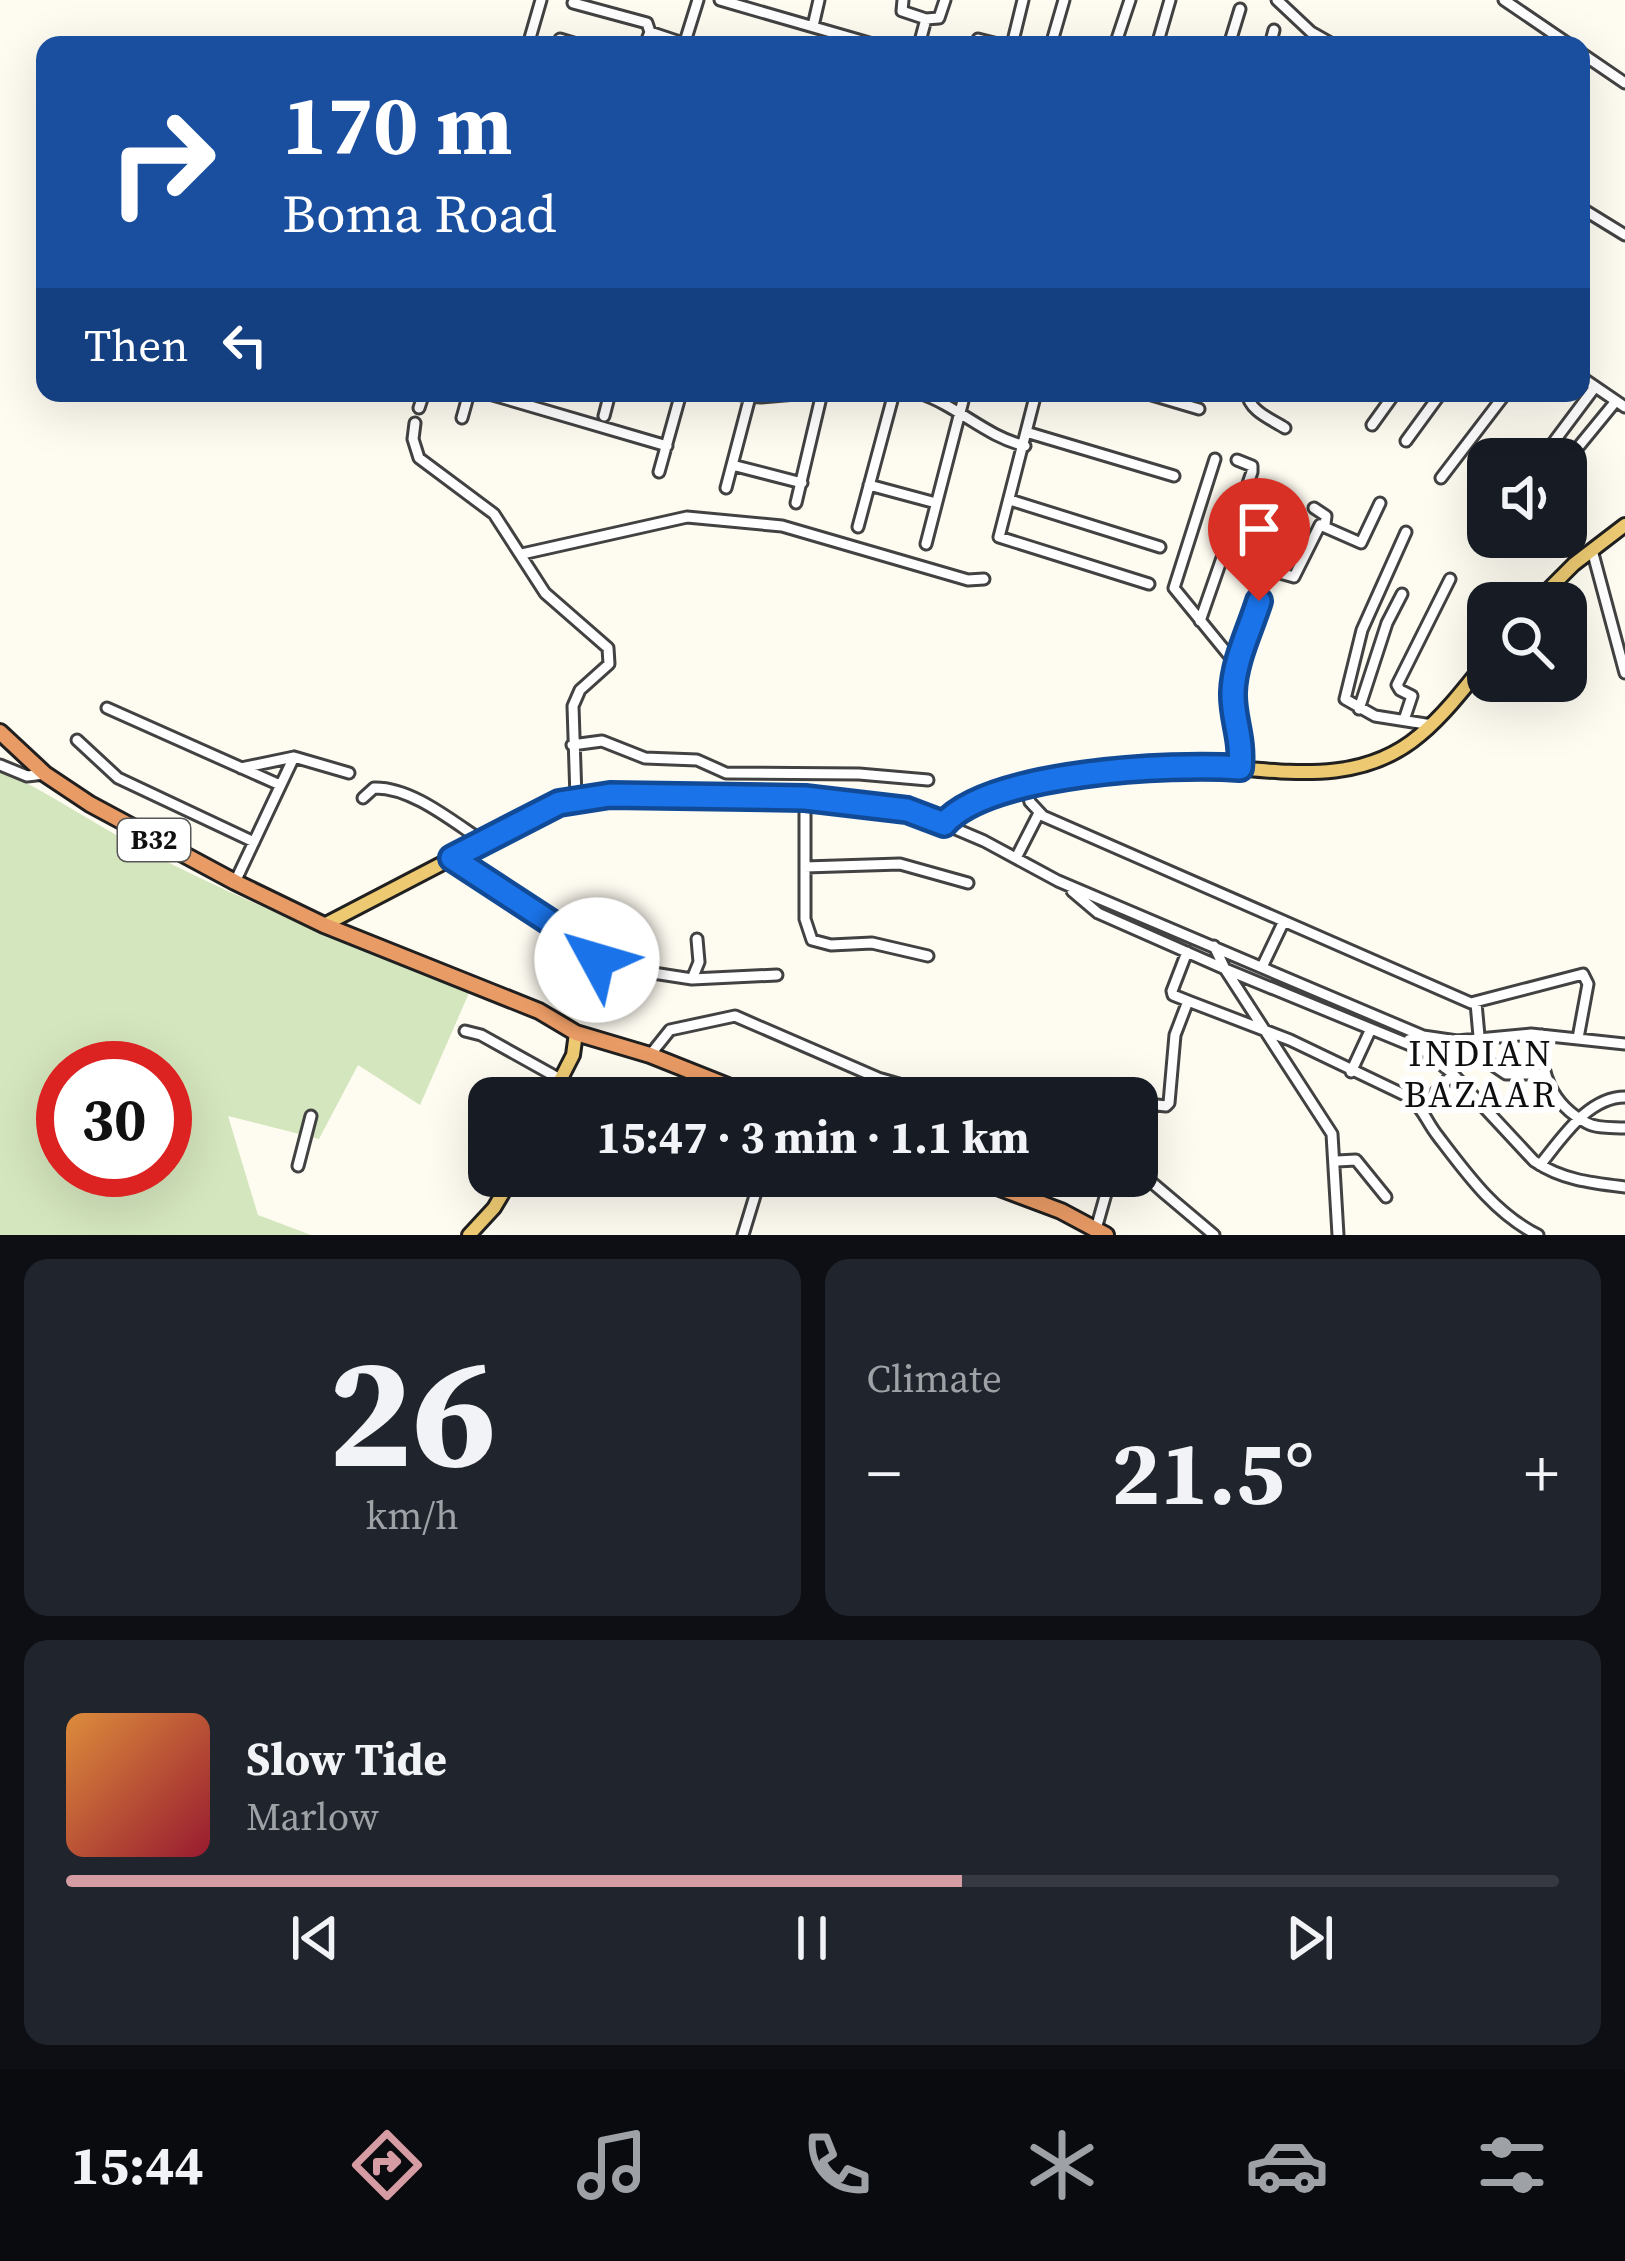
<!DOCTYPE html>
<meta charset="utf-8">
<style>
body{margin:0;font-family:"Source Serif 4",serif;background:#20242c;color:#f1f3f6;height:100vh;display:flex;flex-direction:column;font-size:45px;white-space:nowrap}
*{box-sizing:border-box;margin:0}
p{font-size:39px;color:#9ea1a6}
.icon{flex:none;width:66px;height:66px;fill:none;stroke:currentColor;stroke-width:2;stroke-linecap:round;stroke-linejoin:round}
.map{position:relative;height:1235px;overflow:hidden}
.details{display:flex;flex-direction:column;gap:24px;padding:24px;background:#0d0f14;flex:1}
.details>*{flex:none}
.guide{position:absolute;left:36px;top:36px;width:1554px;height:366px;border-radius:24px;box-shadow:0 12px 48px #0002;background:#1a4fa0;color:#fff;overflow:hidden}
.controls{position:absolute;left:1467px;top:438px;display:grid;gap:24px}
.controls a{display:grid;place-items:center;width:120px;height:120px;border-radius:24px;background:#171b24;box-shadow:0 12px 48px #0002;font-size:60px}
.speed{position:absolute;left:36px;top:1041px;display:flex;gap:24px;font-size:60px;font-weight:700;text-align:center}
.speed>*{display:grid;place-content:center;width:156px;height:156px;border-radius:50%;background:#171b24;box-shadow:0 12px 48px #0002;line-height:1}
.speed .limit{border:18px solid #d22;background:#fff;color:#111}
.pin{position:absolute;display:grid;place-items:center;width:102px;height:102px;color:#fff;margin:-123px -51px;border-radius:50% 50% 50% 0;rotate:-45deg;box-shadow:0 0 12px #0007}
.pin .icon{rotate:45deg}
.me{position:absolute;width:132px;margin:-66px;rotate:309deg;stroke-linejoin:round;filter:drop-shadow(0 0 9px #0008)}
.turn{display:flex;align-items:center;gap:42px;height:252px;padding:0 48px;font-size:54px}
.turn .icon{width:156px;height:156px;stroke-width:2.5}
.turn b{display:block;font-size:84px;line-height:102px}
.then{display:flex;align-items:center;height:114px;padding:0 48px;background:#0003;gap:24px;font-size:45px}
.big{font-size:90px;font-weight:700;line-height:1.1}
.details .card{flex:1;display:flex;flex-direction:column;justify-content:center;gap:18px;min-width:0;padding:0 42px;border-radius:24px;background:#20242c}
.details .dial{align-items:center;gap:0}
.dial b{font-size:156px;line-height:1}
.song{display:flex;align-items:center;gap:36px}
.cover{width:144px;height:144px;border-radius:18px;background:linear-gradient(135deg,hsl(30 70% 55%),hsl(350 70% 35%))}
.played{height:12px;border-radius:6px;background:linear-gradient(90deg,#d69ca3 60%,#363941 60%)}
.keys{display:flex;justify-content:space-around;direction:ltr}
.heat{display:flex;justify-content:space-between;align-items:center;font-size:66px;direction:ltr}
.details .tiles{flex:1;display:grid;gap:24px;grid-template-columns:1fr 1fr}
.card:last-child{grid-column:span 2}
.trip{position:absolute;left:468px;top:1077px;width:690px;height:120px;border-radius:24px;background:#171b24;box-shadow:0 12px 48px #0002;font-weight:700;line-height:120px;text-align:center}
.menu{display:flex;height:192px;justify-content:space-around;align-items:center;background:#090b0e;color:#9ea1a6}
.menu .icon{width:84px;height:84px}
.menu .selected{color:#d69ca3}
.menu b{font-size:54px;color:#f1f3f6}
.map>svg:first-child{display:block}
.green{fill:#d4e6bd;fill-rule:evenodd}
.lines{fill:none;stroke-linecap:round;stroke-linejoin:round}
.minor-casing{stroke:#424242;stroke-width:15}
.major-casing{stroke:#202020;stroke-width:18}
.highway-casing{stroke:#202020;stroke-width:20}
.minor{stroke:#fff;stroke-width:9}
.major{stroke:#edca72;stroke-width:12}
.highway{stroke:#e99b65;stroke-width:14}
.route-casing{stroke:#114b97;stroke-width:30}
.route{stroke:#1a73e8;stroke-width:21}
.labels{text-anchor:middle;stroke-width:12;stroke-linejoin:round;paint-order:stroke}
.shield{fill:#fff;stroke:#575757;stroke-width:3}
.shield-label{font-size:27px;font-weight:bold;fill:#0f0f0f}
.quarter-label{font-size:36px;letter-spacing:3px;fill:#0f0f0f;stroke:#fff}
</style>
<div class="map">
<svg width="1625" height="1235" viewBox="0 0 1625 1235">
<rect width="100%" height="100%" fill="#fefbf1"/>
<path class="green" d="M0 770C48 792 91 822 138 847 245 903 358 947 469 993L420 1105 358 1065 319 1139 228 1116 258 1215 311 1235H0ZM63 1068H165V1170H63Z"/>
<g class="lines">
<defs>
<path id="minor" d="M720 0 876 45
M903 0 902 11 926 19 919 45
M1277 0 1311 32 1334 45
M1504 0 1570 45
M573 3 647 23 650 32 645 45
M926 19 939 18 945 0
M813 26 819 0
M650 32 689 45
M560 39 580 45
M978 39 1002 45
M528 45 541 0
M684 45 698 0
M1012 45 1023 0
M1051 45 1064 0
M1115 45 1130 0
M1157 45 1170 0
M1229 45 1240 9
M1270 45 1274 30
M1581 53 1625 83
M1581 208 1625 235
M1581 377 1625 407
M486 393 667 446
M725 393 761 397 807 393
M919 393C958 406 985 436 1025 446
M1036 393 999 537 1149 584
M1145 393 1199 409
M1247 393C1249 411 1271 419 1285 428
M539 396 540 393
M419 408 424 393
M604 416 610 393
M462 418 469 393
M415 423 413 439 419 458 494 514 545 593 608 648 609 664 580 690 573 706 576 798
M1372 425 1395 393
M1026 432 1174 476
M1406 441 1441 393
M1215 459 1174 588 1236 664 1233 696 1241 741 1240 768
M1541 459 1595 387
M1566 462 1616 401
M732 465 802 483
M659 472 681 393
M1441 478 1506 393
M869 485 936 503
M726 488 751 393
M1010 500 1160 547
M796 503 822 393
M1314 508 1326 516 1325 524
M858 527 894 393
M1406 532 1362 630 1345 699 1375 716 1432 725
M926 544 965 393
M1592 550 1625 673
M522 554 687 517 782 526 968 580 984 579
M1269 570 1294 577 1320 525 1361 543 1380 503
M1200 621 1252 472V466L1237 460
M1236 664 1270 561
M107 708 280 785
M1359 709 1387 623 1402 594
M1404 720 1412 696 1400 690 1397 685 1450 579
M77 740 118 778 254 842
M572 745 602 741 645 758 697 760 726 773 859 774 928 780
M0 765 27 776 45 774
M241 768 294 757
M1026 787 1030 802 1043 816 1471 1003 1583 974 1588 984 1578 1038
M363 798 374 788C412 787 453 822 484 842
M805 798V919L812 940 831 945 872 943 928 956
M944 824 984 841 1058 881 1423 1036 1457 1041 1531 1034 1625 1044
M452 858 608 966 692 979 777 975
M1016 858 1039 813
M805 867 900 864 968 883
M235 882 294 757 349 773
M1072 891 1098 913 1225 969 1332 1134 1338 1235
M1214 946 1225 969 1425 1051 1453 1074 1534 1161C1562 1180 1592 1183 1625 1187
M1187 952 1172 991 1173 995 1188 1001
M1262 967 1283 923
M692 979 699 962 697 939
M1476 1003 1479 1036
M465 1031 481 1035 560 1079
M1542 1035C1539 1072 1552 1105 1587 1123 1598 1129 1613 1127 1625 1128
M1457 1041 1506 1074H1543
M650 1055 670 1030 735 1016 878 1078 948 1098
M1351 1072 1370 1031
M870 1098 878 1078
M1422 1107 1453 1074
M1137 1127 1148 1104 1166 1106 1169 1103 1175 1035 1188 1001 1290 1040 1409 1097C1423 1108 1426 1121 1437 1135 1466 1173 1495 1214 1538 1235
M1337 1161 1356 1160 1386 1197
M1540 1165C1562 1138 1588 1097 1625 1097
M298 1166 311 1116
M1137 1170 1214 1235
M1096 1229 1111 1176
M743 1235 761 1176"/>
<path id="major" d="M1535 603 1574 564 1625 525
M324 925 545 810C613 779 823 794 900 809 915 812 930 819 944 824L959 809 979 799C1043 782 1113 764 1180 765 1262 765 1351 794 1420 735 1446 713 1467 685 1488 659
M551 1098 573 1055 576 1033
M469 1235 494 1208 513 1176"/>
<path id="highway" d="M0 732 45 774 90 804 235 882 324 925 539 1011 576 1033 650 1055 758 1098
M968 1176 1061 1211 1106 1235"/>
</defs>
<use href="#minor" class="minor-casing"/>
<use href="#major" class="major-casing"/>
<use href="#highway" class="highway-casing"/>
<use href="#minor" class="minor"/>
<use href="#major" class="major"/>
<use href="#highway" class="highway"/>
</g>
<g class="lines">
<defs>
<path id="route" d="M597 960 550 922 452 858 559 803 610 795 805 798 907 810 944 824C989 772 1172 763 1240 768 1243 737 1232 718 1233 692 1234 661 1250 630 1259 601"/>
</defs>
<use href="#route" class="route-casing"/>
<use href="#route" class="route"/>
</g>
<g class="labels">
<rect class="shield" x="118" y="819" width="72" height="42" rx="9"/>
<g class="shield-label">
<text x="154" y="849">B32</text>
</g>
<g class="quarter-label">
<text x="1481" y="1066">INDIAN<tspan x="1481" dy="41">BAZAAR</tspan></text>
</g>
</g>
</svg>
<div class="controls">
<a><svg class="icon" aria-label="sound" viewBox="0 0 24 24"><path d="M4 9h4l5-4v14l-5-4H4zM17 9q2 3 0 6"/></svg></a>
<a><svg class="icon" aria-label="search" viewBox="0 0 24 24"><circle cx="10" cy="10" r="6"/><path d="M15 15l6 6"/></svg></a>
</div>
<div class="speed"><div class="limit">30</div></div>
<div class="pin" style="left:1259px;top:601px;background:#d93025"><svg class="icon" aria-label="arrive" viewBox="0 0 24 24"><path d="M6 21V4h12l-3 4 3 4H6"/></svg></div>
<svg class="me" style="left:597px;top:960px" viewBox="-20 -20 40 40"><circle r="19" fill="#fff"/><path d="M0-13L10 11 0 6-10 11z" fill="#1a73e8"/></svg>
<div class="trip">15:47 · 3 min · 1.1 km</div>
<div class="guide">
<div class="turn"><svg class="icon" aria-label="right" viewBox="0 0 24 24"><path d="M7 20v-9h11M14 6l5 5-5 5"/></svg><div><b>170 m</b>Boma Road</div></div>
<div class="then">Then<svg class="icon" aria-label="left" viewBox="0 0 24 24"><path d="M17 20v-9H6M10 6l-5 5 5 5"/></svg></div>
</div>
</div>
<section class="details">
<div class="tiles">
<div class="card dial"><b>26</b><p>km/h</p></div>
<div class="card"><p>Climate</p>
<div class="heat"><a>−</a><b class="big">21.5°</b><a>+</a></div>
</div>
<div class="card">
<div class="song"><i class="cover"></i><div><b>Slow Tide</b><p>Marlow</p></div></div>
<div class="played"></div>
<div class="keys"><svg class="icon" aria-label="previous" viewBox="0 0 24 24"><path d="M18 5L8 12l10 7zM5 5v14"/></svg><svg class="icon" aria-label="pause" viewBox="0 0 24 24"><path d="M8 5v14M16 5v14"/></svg><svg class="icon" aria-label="next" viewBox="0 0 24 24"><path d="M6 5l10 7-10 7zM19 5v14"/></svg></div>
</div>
</div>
</section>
<nav class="menu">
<b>15:44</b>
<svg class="icon selected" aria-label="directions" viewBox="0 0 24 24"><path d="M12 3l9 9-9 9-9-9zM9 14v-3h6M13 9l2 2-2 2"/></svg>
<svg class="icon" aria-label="music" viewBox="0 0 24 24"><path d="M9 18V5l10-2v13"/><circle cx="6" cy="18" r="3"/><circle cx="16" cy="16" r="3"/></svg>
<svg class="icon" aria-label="phone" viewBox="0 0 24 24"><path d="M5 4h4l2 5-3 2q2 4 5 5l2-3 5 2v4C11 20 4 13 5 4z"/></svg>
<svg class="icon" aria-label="climate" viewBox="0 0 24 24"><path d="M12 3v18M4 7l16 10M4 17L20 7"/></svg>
<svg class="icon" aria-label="car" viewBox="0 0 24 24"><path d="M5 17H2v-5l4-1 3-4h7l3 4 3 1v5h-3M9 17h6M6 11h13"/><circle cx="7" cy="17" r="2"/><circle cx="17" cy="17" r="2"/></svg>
<svg class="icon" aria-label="filters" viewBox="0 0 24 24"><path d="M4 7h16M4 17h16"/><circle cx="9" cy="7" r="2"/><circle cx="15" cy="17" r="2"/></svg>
</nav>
